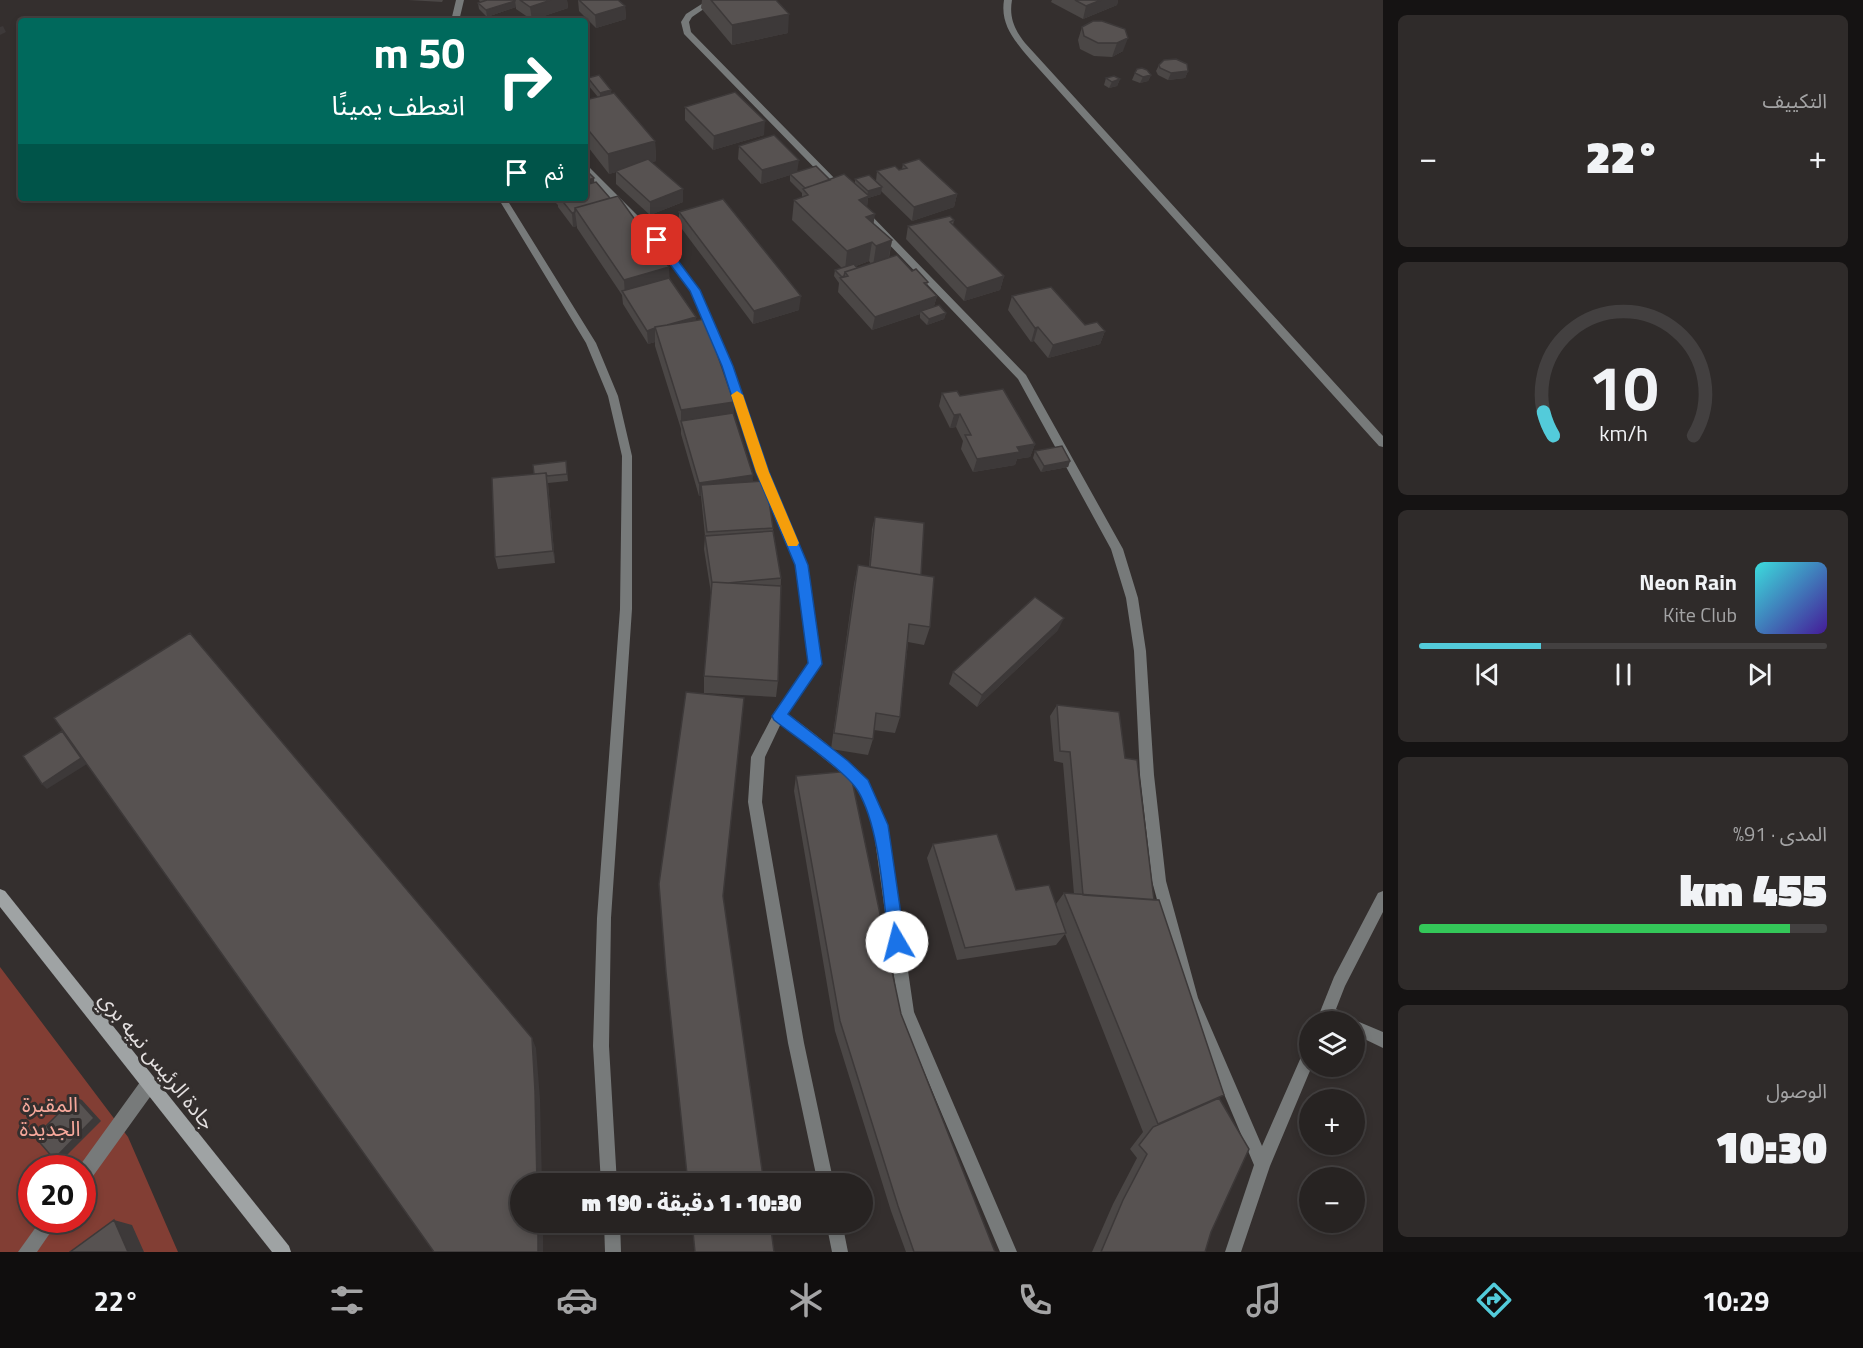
<!DOCTYPE html>
<html lang="ar">
<meta charset="utf-8">
<style>
body{margin:0;font-family:"Titillium Web","Noto Sans Arabic",sans-serif;background:#2f2b2a;color:#f1f3f6;direction:rtl;height:100vh;display:flex;flex-direction:column;font-size:22px;white-space:nowrap}
*{box-sizing:border-box;margin:0}
p{font-size:20px;color:#a4a4a5}
.icon{flex:none;width:33px;height:33px;fill:none;stroke:currentColor;stroke-width:2;stroke-linecap:round;stroke-linejoin:round}
.map{position:relative;flex:1;overflow:hidden;direction:ltr}
.sheet{display:flex;flex-direction:column;gap:15px;padding:15px;background:#151313;width:480px}
.sheet>*{flex:none}
.top-card{position:absolute;left:18px;top:18px;width:570px;height:183px;border-radius:6px;box-shadow:0 3px 9px #0003,0 0 0 2px #434040;direction:rtl;background:#00695c;color:#fff;overflow:hidden}
.tools{position:absolute;left:1299px;top:1011px;display:grid;gap:12px}
.tools a{display:grid;place-items:center;width:66px;height:66px;border-radius:50%;background:#272322;box-shadow:0 3px 9px #0003,0 0 0 2px #434040;font-size:30px}
.speed{position:absolute;left:18px;top:1155px;display:flex;gap:12px;font-size:30px;font-weight:700;text-align:center}
.speed>*{display:grid;place-content:center;width:78px;height:78px;border-radius:50%;background:#272322;box-shadow:0 3px 9px #0003,0 0 0 2px #434040;line-height:1}
.speed .limit{border:9px solid #d22;background:#fff;color:#111}
.pin{position:absolute;display:grid;place-items:center;width:51px;height:51px;color:#fff;margin:-26px;border-radius:12px;box-shadow:0 3px 9px #0006}
.me{position:absolute;width:66px;margin:-33px;rotate:352deg;stroke-linejoin:round;filter:drop-shadow(0 0 4px #0008)}
.turn{display:flex;align-items:center;gap:21px;height:126px;padding:0 24px;font-size:27px}
.turn .icon{width:78px;height:78px;stroke-width:2.5}
.turn b{display:block;font-size:42px;line-height:51px}
.then{display:flex;align-items:center;height:57px;padding:0 24px;background:#0003;gap:12px;font-size:22px}
.big{font-size:45px;font-weight:800;line-height:1.1}
.sheet .tile{flex:1;display:flex;flex-direction:column;justify-content:center;gap:9px;min-width:0;padding:0 21px;border-radius:9px;background:#2f2b2a}
.sheet .dial{align-items:center;gap:0}
.dial svg{height:156px;overflow:visible;fill:none;stroke:#434040;stroke-width:7;stroke-linecap:round;text-anchor:middle}
.dial text{fill:#f1f3f6;stroke:none}
.song{display:flex;align-items:center;gap:18px}
.cover{width:72px;height:72px;border-radius:9px;background:linear-gradient(135deg,hsl(180 70% 55%),hsl(260 70% 35%))}
.played{height:6px;border-radius:3px;background:linear-gradient(90deg,#53cbda 30%,#434040 30%)}
.keys{display:flex;justify-content:space-around;direction:ltr}
.heat{display:flex;justify-content:space-between;align-items:center;font-size:33px;direction:ltr}
.charge{height:9px;border-radius:4px;background:linear-gradient(90deg,#34c759 91%,#434040 0)}
.trip{position:absolute;left:510px;top:1173px;width:363px;height:60px;border-radius:30px;background:#272322;box-shadow:0 3px 9px #0003,0 0 0 2px #434040;font-weight:800;line-height:60px;text-align:center;direction:rtl}
.tab-bar{display:flex;height:96px;justify-content:space-around;align-items:center;background:#100e0e;color:#a4a4a5}
.tab-bar .icon{width:42px;height:42px}
.tab-bar .on{color:#53cbda}
.tab-bar b{font-size:27px;color:#f1f3f6}
main{display:flex;flex:1;min-height:0}
.map>svg:first-child{display:block}
.green{fill:#823e34;fill-rule:evenodd}
.lines{fill:none;stroke-linecap:round;stroke-linejoin:round}
.lane{fill:#777a7a;fill-rule:evenodd}
.street{fill:#777a7a;fill-rule:evenodd}
.secondary{fill:#9fa3a4;fill-rule:evenodd}
.wall{fill:#4b4746;fill-rule:evenodd}
.shaded-wall{fill:#3d3939}
.building{fill:#575251;stroke:#3d3939;stroke-width:1.5}
.route{fill:#1a73e8;stroke:#114b97;stroke-width:1.5}
.slow{fill:#f59e0b}
.labels{text-anchor:middle;stroke-width:6;stroke-linejoin:round;paint-order:stroke}
.near-street-label{font-size:21px;fill:#e4e0e0;stroke:#342f2e}
.near-park-label{font-size:21px;fill:#f6a89b;stroke:#342f2e}
</style>
<main>
<section class="sheet">
<div class="tile"><p>التكييف</p>
<div class="heat"><a>−</a><b class="big">22°</b><a>+</a></div>
</div>
<div class="tile dial"><svg viewBox="0 0 100 80">
<path d="M14 69A42 42 0 1 1 86 69"/>
<path d="M14 69A42 42 0 0 1 9 57" stroke="#53cbda"/>
<text x="50" y="56" font-size="32" font-weight="700">10</text>
<text x="50" y="72" font-size="11">km/h</text>
</svg></div>
<div class="tile">
<div class="song"><i class="cover"></i><div><b>Neon Rain</b><p>Kite Club</p></div></div>
<div class="played"></div>
<div class="keys"><svg class="icon" aria-label="previous" viewBox="0 0 24 24"><path d="M18 5L8 12l10 7zM5 5v14"/></svg><svg class="icon" aria-label="pause" viewBox="0 0 24 24"><path d="M8 5v14M16 5v14"/></svg><svg class="icon" aria-label="next" viewBox="0 0 24 24"><path d="M6 5l10 7-10 7zM19 5v14"/></svg></div>
</div>
<div class="tile"><p>المدى · 91%</p><b class="big">455 km</b><div class="charge"></div></div>
<div class="tile"><p>الوصول</p><b class="big">10:30</b></div>
</section>
<div class="map">
<svg width="1383" height="1252" viewBox="0 0 1383 1252">
<rect width="100%" height="100%" fill="#342f2e"/>
<path class="green" d="M0 967 128 1137 178 1252H0ZM32 1168H82V1220H32Z"/>
<g class="lines">
<path class="lane" d="M779 709C793 715 864 772 870 785L887 826 914 1012 1017 1252H1000L899 1012 873 826 858 789 838 770 775 719 773 715 775 711Z
M149 1076 155 1078 157 1084 155 1090 88 1183 82 1185V1168H78L143 1078Z
M41 1220H59L37 1252H18Z"/>
<path class="street" d="M456 0H464L459 21H451Z
M708 0H717L692 17 689 22 691 32 843 187V191H837L684 34 681 22 686 14Z
M1004 0H1012C1009 17 1014 29 1025 43L1383 436V447L1379 446 1030 59C1015 41 1000 25 1004 0Z
M585 165 588 166 660 238 700 290 733 366 768 472 807 565 821 664 783 719 765 757 762 802 804 1043 834 1184H818L788 1043 748 802 751 757 775 711 809 663 795 565 758 472 723 366 691 291 654 242 585 173Z
M498 198H506L596 343 618 396 632 456V609L611 918 609 1046 617 1184H601L593 1046 597 918 620 609 622 456 608 396 586 343Z
M863 209 866 210 1026 375 1123 549 1138 598 1146 651 1154 775 1166 881 1198 998 1262 1146 1305 1048 1310 1046V1066H1312L1270 1166 1241 1252H1225L1254 1165 1184 999 1152 881 1140 775 1134 651 1126 598 1111 549 1018 379 860 214V210Z
M1383 891V912L1345 986 1336 1009 1351 1017 1352 1019 1383 1032V1048L1354 1034V1022H1316L1334 977 1378 893Z
M604 1222H620L621 1252H605Z
M826 1222H842L848 1252H832Z"/>
<path class="secondary" d="M0 889 5 891 289 1246 291 1252H272L0 907Z"/>
</g>
<path class="wall" d="M408 0H443L442 2Z
M479 0H567L568 8 532 20 516 9V7L487 17 479 9 478 3 480 2Z
M578 0H618L625 6 626 19 596 28 579 11Z
M702 0H776L788 33 732 45 701 8Z
M1052 0H1118L1117 5 1083 19 1051 2Z
M1102 21 1123 51 1112 57 1094 56 1080 49 1078 40 1082 27Z
M1159 65 1188 71 1185 78 1168 80 1158 75 1156 71Z
M1135 73 1151 75 1148 81 1140 83 1132 80Z
M588 78 611 93 655 141 656 161 652 162 683 189V202L650 215 616 184V172L609 174 585 143V100L598 97 588 85Z
M1106 78 1120 79 1117 86 1109 88 1104 85Z
M685 107 764 135 713 150 685 120Z
M739 146 798 172 830 180 855 184V179L876 181 877 171 899 170 902 169 903 164 957 194 954 207 912 221 881 191V194L868 198 867 207 874 224 892 240 889 258 912 271 928 282 927 286 937 296 934 306 946 313 944 319 927 325 920 318V314L872 330 838 292 839 283 834 276 835 270 842 268 792 220 794 200 802 197V193L790 181V175L761 184 738 159ZM869 261 871 264 857 268 856 266Z
M594 178V182L669 267V279L696 321 734 402 733 415 753 482 773 528V531L781 578 778 681 776 697 704 693V676L711 593 704 549 705 536 701 496H699L681 434V429L655 346V342L648 344 623 304 622 295 577 228V226L573 227 558 207V205L551 198H585Z
M679 212 799 310 753 324 679 225Z
M954 220 953 225 1004 276 1000 290 964 301 906 239 908 226Z
M1012 296 1085 325 1105 331 1100 344 1048 358 1034 341 1031 342 1008 310Z
M942 393 960 396 1035 444 1030 457 1017 459 1015 465 973 472 961 449 963 441 956 427 950 428 939 406Z
M1035 451 1070 461 1068 467 1041 472 1033 458Z
M566 461 568 481 548 483 555 563 498 569 495 557 534 474Z
M875 517 921 575 930 627 924 645 908 642 900 717 895 733 874 730 873 739 868 755 831 749 854 584 858 565 869 567 872 529Z
M1058 630 977 707 949 684 953 672Z
M1057 705 1125 758 1154 900 1219 1098 1211 1232 1205 1252H1092L1113 1204 1137 1158 1130 1149 1143 1132 1065 934 1056 945 957 960 927 858 933 844 1016 890 1056 904 1064 893 1074 894 1063 763 1054 761 1050 716Z
M796 776 901 1014 995 1252H906L891 1211 835 1031 794 791Z"/>
<path class="shaded-wall" d="M551 0H567L568 8 532 20 530 7Z
M1101 0H1118L1117 5 1083 19 1086 6Z
M515 1 516 7 487 17 486 10Z
M625 6 626 19 596 28 595 15Z
M789 14 788 33 732 45V25Z
M3 26 6 32 0 35V27Z
M1128 38 1123 51 1112 57 1117 43Z
M1188 71 1185 78 1168 80 1171 73Z
M1151 75 1148 81 1140 83 1143 77Z
M1120 79 1117 86 1109 88 1112 82Z
M611 90 612 97 600 100V93Z
M765 121 764 135 713 150 714 136Z
M655 141 656 161 617 172 616 171V172L609 174 608 154Z
M799 160 797 173 761 184 762 170Z
M594 178 595 192 585 195V181Z
M882 187 881 194 868 198 866 216 859 200 867 197 868 191Z
M683 189V202L650 215V202Z
M957 194 954 207 912 221 914 207Z
M575 212 577 226 573 227 572 213Z
M875 214 872 234 866 217Z
M892 240 888 260 873 266 876 246Z
M872 242 869 261 845 270 847 251Z
M669 267 670 287 625 296 624 280Z
M1004 276 1000 290 964 301 967 288Z
M801 296 799 310 753 324 754 311Z
M937 296 933 309 921 311 920 314 872 330 875 317Z
M946 313 944 319 927 325 929 319Z
M696 317V330L655 328Z
M1038 327 1034 341 1031 342 1035 328Z
M655 328V342L648 344 647 331Z
M1105 331 1100 344 1048 358 1053 345Z
M734 402 733 421H681V429V410Z
M960 414 956 427 950 428 954 415Z
M1035 444 1030 457 1017 459 1015 465 973 472 977 459 1017 447Z
M1070 461 1068 467 1041 472 1044 466Z
M546 473 548 486 555 563 553 551Z
M753 475 752 488 701 485V496H699V483Z
M1064 618 1058 630 977 707 982 695Z
M62 731 67 737 87 764 47 789 42 784Z
M532 1038 536 1048 540 1099 542 1184H537Z
M75 1097 82 1100 101 1121 61 1161 54 1159Z
M114 1220 132 1225 144 1252H128Z
M538 1222H543V1252H538Z"/>
<path class="building" d="M487 0H515V1L486 10 478 3Z
M520 0H551L530 7Z
M579 0H618L625 6 595 15Z
M711 0H776L789 14 732 25Z
M1075 0H1101L1086 6Z
M369 18H426L425 21H369Z
M1093 21H1102L1125 29 1128 38 1117 43H1098L1084 36 1082 27Z
M1176 59 1187 64 1188 71 1171 73 1160 68 1159 65 1164 60Z
M1142 68 1147 70 1151 75 1143 77 1135 73 1137 69Z
M599 75 611 90 600 93 588 78Z
M1114 76 1120 79 1112 82 1106 78Z
M735 92 765 121 714 136 685 107Z
M614 93 655 141 608 154 585 126V100Z
M774 135 799 160 762 170 739 146Z
M648 159 683 189 650 202 616 171Z
M919 159 957 194 914 207 877 171 895 166 899 170 907 168 903 164Z
M816 166 830 180 805 188 790 174Z
M585 169 594 178 585 181Z
M844 174 869 196 859 200 875 214 866 217 892 240 876 246 872 242 847 251 794 200 808 195 803 189Z
M869 175 882 187 868 191 855 179Z
M596 182 610 198 575 208V212L572 213 560 198H585V185Z
M618 196 669 267 624 280 575 208Z
M723 199 801 296 754 311 679 212Z
M950 216 954 220 950 222 1004 276 967 288 908 226Z
M897 255 912 271 916 269 928 282 924 283 937 296 875 317 840 278 848 276 845 272Z
M854 264 857 268 845 272 844 276 842 277 835 270Z
M669 278 696 317 667 325 655 327V328L647 331 622 291Z
M1051 287 1085 325 1097 322 1105 331 1053 345 1038 327 1035 328 1012 296Z
M939 305 946 313 929 319 921 311Z
M705 319 734 402 681 410 655 327Z
M1003 389 1035 444 1017 447 1020 452 977 459 965 435H971L960 414 954 415 942 393 957 391 960 396Z
M733 413 753 475 699 483 681 421Z
M1062 446 1070 461 1044 466 1035 451Z
M566 461 567 474 547 476 546 473 534 474 533 465Z
M546 473 553 551 495 557 492 478Z
M766 481 773 528 707 532 701 485Z
M875 517 924 523 921 575 870 567Z
M773 531 781 578 728 583 712 582V583L705 536Z
M858 565 934 577 930 627 909 624 900 717 876 713 873 739 834 733Z
M712 582 781 586 778 681 704 676Z
M1035 597 1064 618 982 695 953 672Z
M190 633 532 1038 535 1091 537 1184H520V1222H538V1252H434L54 718Z
M686 692 744 698 723 896 764 1184H688L666 972 659 884Z
M1057 705 1119 712 1125 758 1137 760 1154 900 1083 895 1070 752 1060 751Z
M62 731 81 758 42 784 23 756Z
M850 771 901 1014 995 1252H914L898 1206 840 1021 796 776Z
M997 834 1016 890 1049 885 1066 933 965 948 933 844Z
M1064 893 1159 900 1224 1095 1158 1124Z
M75 1097 94 1118 54 1159 35 1137Z
M1219 1098 1249 1149 1211 1232 1205 1252H1101L1123 1200 1147 1154 1139 1145 1153 1127Z
M114 1220 128 1252H70Z
M692 1222H770L774 1252H695Z"/>
<path class="route" d="M657 237 661 238 700 290 733 366 769 472 808 565 822 664 788 714 848 761 868 780 888 825 905 942 903 948 897 950 891 948 889 942C883 898 880 828 858 791 846 771 794 736 774 720L772 716 808 663 795 565 756 472 722 366 690 291 652 240Z"/>
<path class="slow" d="M737 391 743 395 769 472 799 543 797 546H788L756 472 731 395Z"/>
<g class="labels">
<g class="near-street-label">
<text transform="translate(157 1061) rotate(51)" y="7">جادة الرئيس نبيه بري</text>
</g>
<g class="near-park-label">
<text x="50" y="1112">المقبرة<tspan x="50" dy="24">الجديدة</tspan></text>
</g>
</g>
</svg>
<div class="tools">
<a><svg class="icon" aria-label="layers" viewBox="0 0 24 24"><path d="M12 4l9 5-9 5-9-5zM3 14l9 5 9-5"/></svg></a>
<a>+</a>
<a>−</a>
</div>
<div class="speed"><div class="limit">20</div></div>
<div class="pin" style="left:657px;top:240px;background:#d93025"><svg class="icon" aria-label="arrive" viewBox="0 0 24 24"><path d="M6 21V4h12l-3 4 3 4H6"/></svg></div>
<svg class="me" style="left:897px;top:942px" viewBox="-20 -20 40 40"><circle r="19" fill="#fff"/><path d="M0-13L10 11 0 6-10 11z" fill="#1a73e8"/></svg>
<div class="trip">10:30 · 1 دقيقة · 190 m</div>
<div class="top-card">
<div class="turn"><svg class="icon" aria-label="right" viewBox="0 0 24 24"><path d="M7 20v-9h11M14 6l5 5-5 5"/></svg><div><b>50 m</b>انعطف يمينًا</div></div>
<div class="then">ثم<svg class="icon" aria-label="arrive" viewBox="0 0 24 24"><path d="M6 21V4h12l-3 4 3 4H6"/></svg></div>
</div>
</div>
</main>
<nav class="tab-bar">
<b>10:29</b>
<svg class="icon on" aria-label="directions" viewBox="0 0 24 24"><path d="M12 3l9 9-9 9-9-9zM9 14v-3h6M13 9l2 2-2 2"/></svg>
<svg class="icon" aria-label="music" viewBox="0 0 24 24"><path d="M9 18V5l10-2v13"/><circle cx="6" cy="18" r="3"/><circle cx="16" cy="16" r="3"/></svg>
<svg class="icon" aria-label="phone" viewBox="0 0 24 24"><path d="M5 4h4l2 5-3 2q2 4 5 5l2-3 5 2v4C11 20 4 13 5 4z"/></svg>
<svg class="icon" aria-label="climate" viewBox="0 0 24 24"><path d="M12 3v18M4 7l16 10M4 17L20 7"/></svg>
<svg class="icon" aria-label="car" viewBox="0 0 24 24"><path d="M5 17H2v-5l4-1 3-4h7l3 4 3 1v5h-3M9 17h6M6 11h13"/><circle cx="7" cy="17" r="2"/><circle cx="17" cy="17" r="2"/></svg>
<svg class="icon" aria-label="filters" viewBox="0 0 24 24"><path d="M4 7h16M4 17h16"/><circle cx="9" cy="7" r="2"/><circle cx="15" cy="17" r="2"/></svg>
<b>22°</b>
</nav>
